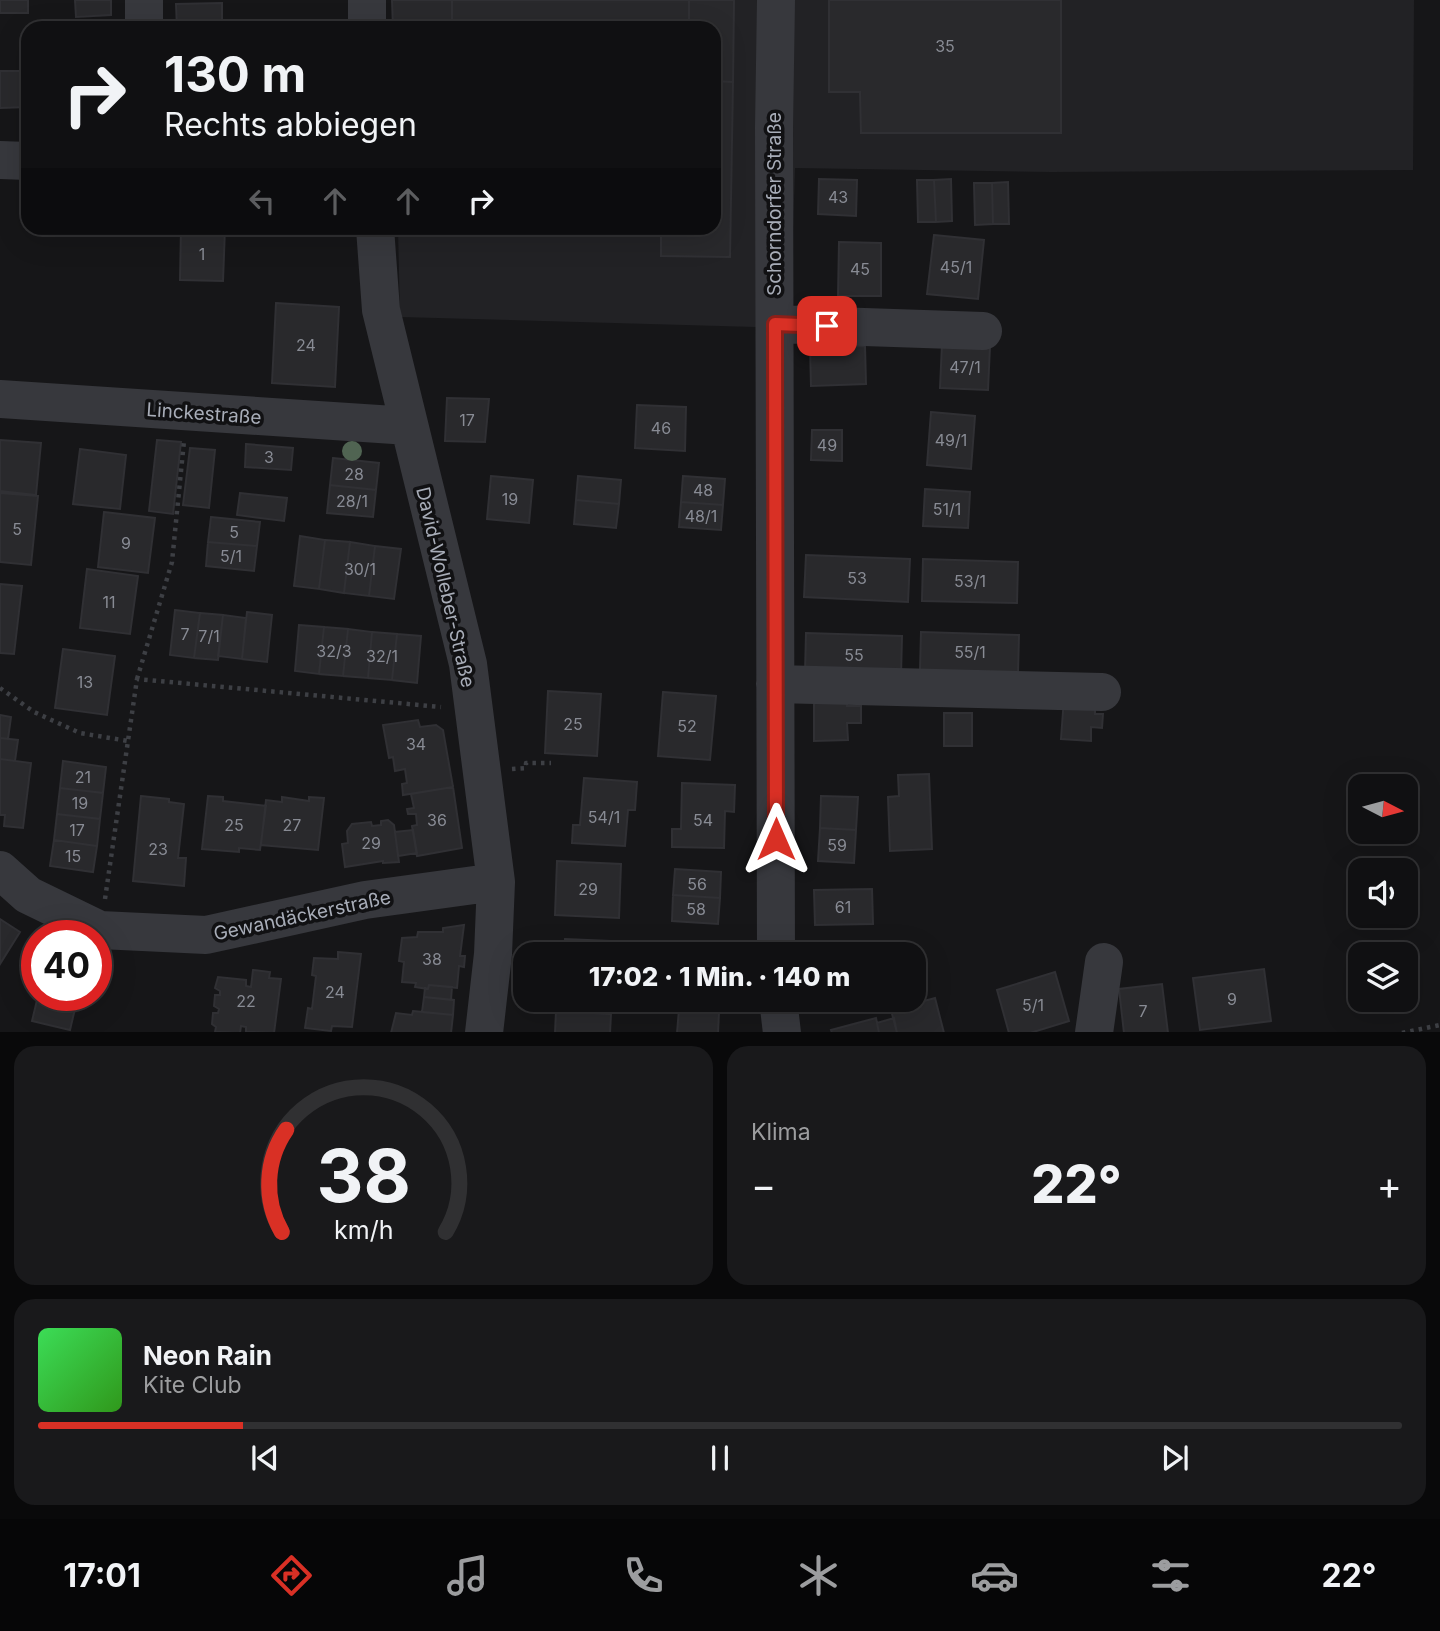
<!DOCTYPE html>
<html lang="de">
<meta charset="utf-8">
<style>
body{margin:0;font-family:Inter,sans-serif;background:#19191b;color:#f1f3f6;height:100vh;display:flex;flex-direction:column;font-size:26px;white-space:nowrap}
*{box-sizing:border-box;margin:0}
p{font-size:23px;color:#9c9d9f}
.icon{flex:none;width:38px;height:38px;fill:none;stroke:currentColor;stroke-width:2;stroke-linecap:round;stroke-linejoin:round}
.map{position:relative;height:1032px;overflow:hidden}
.sheet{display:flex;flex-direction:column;gap:14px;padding:14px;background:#09090a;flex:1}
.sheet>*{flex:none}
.guide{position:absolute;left:21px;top:21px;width:700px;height:214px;border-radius:21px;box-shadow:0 7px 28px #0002,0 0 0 2px #303032;background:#101012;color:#f1f3f6;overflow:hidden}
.needle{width:46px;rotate:96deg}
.buttons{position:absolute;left:1348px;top:774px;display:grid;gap:14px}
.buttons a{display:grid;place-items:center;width:70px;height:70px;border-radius:14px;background:#101012;box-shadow:0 7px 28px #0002,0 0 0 2px #303032;font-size:35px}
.speed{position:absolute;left:21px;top:920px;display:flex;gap:14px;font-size:35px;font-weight:700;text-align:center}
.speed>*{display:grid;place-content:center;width:91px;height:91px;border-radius:50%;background:#101012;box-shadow:0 7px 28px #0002,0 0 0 2px #303032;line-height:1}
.speed .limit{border:10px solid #d22;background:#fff;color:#111}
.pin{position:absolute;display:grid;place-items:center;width:60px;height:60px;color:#fff;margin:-30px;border-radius:14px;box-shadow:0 4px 10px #0006}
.me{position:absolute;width:77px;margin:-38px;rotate:0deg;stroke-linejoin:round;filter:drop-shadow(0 0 5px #0008)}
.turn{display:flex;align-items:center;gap:24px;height:147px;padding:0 28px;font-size:32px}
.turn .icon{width:91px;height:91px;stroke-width:2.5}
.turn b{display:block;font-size:49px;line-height:60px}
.lanes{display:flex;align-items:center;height:66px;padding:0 28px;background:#0003;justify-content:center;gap:35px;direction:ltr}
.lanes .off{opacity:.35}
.big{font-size:52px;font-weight:800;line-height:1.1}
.sheet .card{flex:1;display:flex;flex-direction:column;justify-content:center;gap:10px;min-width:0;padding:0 24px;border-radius:21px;background:#19191b}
.sheet .dial{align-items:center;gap:0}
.dial svg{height:182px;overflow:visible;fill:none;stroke:#303032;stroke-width:7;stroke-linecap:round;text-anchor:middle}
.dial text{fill:#f1f3f6;stroke:none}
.song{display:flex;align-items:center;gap:21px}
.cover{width:84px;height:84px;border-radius:10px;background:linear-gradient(135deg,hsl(130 70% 55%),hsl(110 70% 35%))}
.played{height:7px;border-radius:4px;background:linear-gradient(90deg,#d93025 15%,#303032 15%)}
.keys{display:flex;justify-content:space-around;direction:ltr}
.heat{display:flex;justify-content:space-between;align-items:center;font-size:38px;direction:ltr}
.sheet .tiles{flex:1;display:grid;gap:14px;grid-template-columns:1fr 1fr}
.card:last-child{grid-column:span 2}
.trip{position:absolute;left:513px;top:942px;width:413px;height:70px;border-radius:21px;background:#101012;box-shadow:0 7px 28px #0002,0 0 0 2px #303032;font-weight:800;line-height:70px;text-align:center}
.menu{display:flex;height:112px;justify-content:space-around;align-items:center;background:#060607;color:#9c9d9f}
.menu .icon{width:49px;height:49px}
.menu .selected{color:#d93025}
.menu b{font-size:32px;color:#f1f3f6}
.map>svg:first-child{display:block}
.built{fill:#222225}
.building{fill:#29292c;stroke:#303034;stroke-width:2}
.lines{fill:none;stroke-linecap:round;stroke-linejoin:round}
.path{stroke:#3d3f44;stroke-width:4.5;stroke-dasharray:3.5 5;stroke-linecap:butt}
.minor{stroke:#37383d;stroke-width:38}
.tree{fill:#506452}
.route-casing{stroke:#8d1f18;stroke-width:18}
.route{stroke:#d93025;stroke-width:12}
.labels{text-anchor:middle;stroke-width:7;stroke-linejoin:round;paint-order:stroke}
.number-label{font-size:16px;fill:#888b94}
.street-label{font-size:19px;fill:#a8adb8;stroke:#111113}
</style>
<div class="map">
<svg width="1440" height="1033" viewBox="0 0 1440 1033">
<rect width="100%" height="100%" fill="#161618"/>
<path class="built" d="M393 0H1414L1413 170 1051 172 795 168 790 328 400 317 398 228H714V28Z"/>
<path class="building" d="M0 0H28V13H0Z
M75 0H111V15L76 17Z
M392 0H452V28H393Z
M452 0H689V28H452Z
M689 0H734L733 82 714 81V28H689Z
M829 0H1061V133H861L860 92H829Z
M222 3V28H177L176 4Z
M331 21V28H292V22Z
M0 71H26L27 107 0 108Z
M714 81 733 82 730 257 661 256V228H714Z
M819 179 857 180 856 216 818 214Z
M951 179 952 221 936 222 934 180Z
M917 180H934L936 222H918Z
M1008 182 1009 224H993L992 183Z
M974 183H992L993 224 975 225Z
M181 228H225L223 281 180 280Z
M934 235 984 240 978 299 927 294Z
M839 242 881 243V296H838Z
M276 303 339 307 335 387 272 383Z
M942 344 990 346 988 390 940 388Z
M865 346 866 384 811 386 810 347Z
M447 398 489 399 485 442 445 441Z
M637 405 686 407 685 451 635 448Z
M931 412 975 416 971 469 927 465Z
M812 430H842V461L811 460Z
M0 440 41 443 36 495 0 491Z
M157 440 181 442 173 514 149 511Z
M246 444 293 448 291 470 245 467Z
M190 448 215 450 209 508 183 505Z
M80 449 126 455 120 509 73 504Z
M333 458 379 463 376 490 330 485Z
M491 476 533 480 529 523 487 519Z
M578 476 621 480 619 504 576 500Z
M683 476 725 479 723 505 681 502Z
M330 485 376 490 373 517 327 513Z
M925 489 970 492 968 528 923 526Z
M0 493 38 496 31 565 0 562Z
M240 493 287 498 284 521 237 515Z
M576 500 619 504 616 528 574 524Z
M681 502 723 505 721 530 679 527Z
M104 512 155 518 148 573 98 567Z
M211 517 260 522 257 546 208 542Z
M300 536 325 540 319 589 294 586Z
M325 540 350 542 344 593 319 589Z
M208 542 257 546 254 571 206 566Z
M350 542 375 546 369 596 344 593Z
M375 546 401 549 394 599 369 596Z
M806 555 910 559 908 602 804 597Z
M923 559 1018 562 1017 603 922 601Z
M87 569 138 576 130 634 80 628Z
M0 584 22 586 14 654 0 653Z
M175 610 200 613 194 658 170 655Z
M247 612 272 615 267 662 242 659Z
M200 613 223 615 218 660 194 658Z
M223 615 246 618 242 659 218 656Z
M299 625 324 627 319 674 295 671Z
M324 627 348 629 343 676 319 674Z
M348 629 372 632 368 678 343 676Z
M372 632 397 634 392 680 368 678Z
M921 632 1019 635 1018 673 920 670Z
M806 633 902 636 901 676 805 673Z
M397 634 421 636 417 683 392 680Z
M63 649 115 656 107 715 55 708Z
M548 691 601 694 597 756 545 753Z
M663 692 716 696 710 760 658 756Z
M847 698V706H861V723H847L848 740 814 741V699Z
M1064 698 1095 700V714H1103L1102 728 1091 727V741L1061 739Z
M944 713H972V746H944Z
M0 715 11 717 8 739 0 738Z
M418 720 420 727 436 725 443 730 453 787 403 795 402 784 407 783 405 769 395 771 393 757 389 758 383 725Z
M0 738 18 740 15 761 0 759Z
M0 759 31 763 23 828 4 826 5 815H0Z
M63 761 106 767 103 793 60 788Z
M929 774 932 849 890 851 888 797 899 796 898 775Z
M584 778 637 782 635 810H628L625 846 572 843 573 825H580Z
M682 783 735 785 734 812 725 811 724 848 672 847V829H681Z
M453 787 462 848 417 856 412 826 417 825 416 814H408L407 809 414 808 411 794Z
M60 788 103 793 100 819 57 814Z
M141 796 169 799V802L184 804 178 858H186L184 886 133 881Z
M208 796 223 797V801L266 806 260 850 239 848V852L202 849Z
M821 796 858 797 856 830 820 828Z
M282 797 309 801V797L324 798 318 850 261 845 266 800 282 802Z
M57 814 100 819 97 846 54 840Z
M388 820 394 825 399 862 383 863V861L345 867 342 844 348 843 347 831 352 824 371 822 372 826 381 825V821Z
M820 828 856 830 854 863 818 861Z
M413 830 417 853 398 856 395 832Z
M54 840 97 846 93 872 50 866Z
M557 861 621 864 619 918 555 915Z
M675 869 721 872 720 898 673 895Z
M872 889 873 924 815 925 814 890Z
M673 895 720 898 718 924 672 921Z
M0 919 20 932 0 964Z
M464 925 460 956H465L464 967 459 966 457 988 429 985 428 989 415 987 416 983 402 982 404 962 399 961 402 938 417 937 418 932H443V928Z
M565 939 633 942 632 954H564Z
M678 943H716V954H678Z
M902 944 904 954H852Z
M338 952 361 954 352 1027 332 1026 331 1031 305 1028 308 1008 312 1009 316 976 312 975 314 958 338 959Z
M1264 969 1271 1021 1200 1030 1193 978Z
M253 970 270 972 269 978 281 979 274 1033 246 1032V1027L241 1026 240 1033 215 1032 216 1027 212 1024 213 1013H218L219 1009 214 1006 215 995H220V991L215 988 218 977 246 980V986L251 987Z
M1055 972 1069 1021 1030 1033H1009L997 990Z
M1162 984 1168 1033H1124L1119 989Z
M429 985 452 987 451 1000 424 997 425 988 428 989Z
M38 996H78L70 1030 32 1021Z
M424 997 454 1000 453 1015 422 1012Z
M935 998 944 1033H897L891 1010Z
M578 1009 593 1010V1013L611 1014 610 1033H555L556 1011 577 1012Z
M679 1009 719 1012 718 1033H677Z
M413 1011 453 1015 451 1033H391L396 1013 412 1015Z
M876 1018 879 1033H832L831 1030Z
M894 1018 897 1033H879L877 1023Z"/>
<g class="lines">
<path class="path" d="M137 679 172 562 184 441
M0 688 34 712 80 733 128 741
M512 769 526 768V763H551
M105 899 137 679 441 707
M1402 1033 1440 1025"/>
<path class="minor" d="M144 0V28
M367 0V28
M776 0 774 128 776 954
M0 160 28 161
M375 228 381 310 468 664 496 882 493 954 484 1033
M775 324 983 331
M0 399 409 426
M775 684 1102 692
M0 870 28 895 100 930 206 935 365 900 496 882
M778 999 782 1033
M1094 1033 1104 962"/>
</g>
<circle class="tree" cx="352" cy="451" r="10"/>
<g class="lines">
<defs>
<path id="route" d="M776 839 775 324 827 326"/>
</defs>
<use href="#route" class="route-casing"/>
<use href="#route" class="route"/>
</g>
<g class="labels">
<g class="number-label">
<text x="945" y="52">35</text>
<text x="838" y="203">43</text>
<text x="202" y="260">1</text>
<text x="956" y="273">45/1</text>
<text x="860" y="275">45</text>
<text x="306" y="351">24</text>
<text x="965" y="373">47/1</text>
<text x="467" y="426">17</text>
<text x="661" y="434">46</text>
<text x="951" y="446">49/1</text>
<text x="827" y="451">49</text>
<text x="269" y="463">3</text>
<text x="354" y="480">28</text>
<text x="703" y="496">48</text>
<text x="510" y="505">19</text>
<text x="352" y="507">28/1</text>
<text x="947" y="515">51/1</text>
<text x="701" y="522">48/1</text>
<text x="17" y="535">5</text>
<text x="234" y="538">5</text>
<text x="126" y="549">9</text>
<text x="231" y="562">5/1</text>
<text x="360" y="575">30/1</text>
<text x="857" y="584">53</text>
<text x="970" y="587">53/1</text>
<text x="109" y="608">11</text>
<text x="185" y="640">7</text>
<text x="209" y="642">7/1</text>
<text x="334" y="657">32/3</text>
<text x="970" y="658">55/1</text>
<text x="854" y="661">55</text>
<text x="382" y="662">32/1</text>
<text x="85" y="688">13</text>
<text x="573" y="730">25</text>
<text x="687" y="732">52</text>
<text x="416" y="750">34</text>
<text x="83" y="783">21</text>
<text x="80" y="809">19</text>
<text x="604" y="823">54/1</text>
<text x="437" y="826">36</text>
<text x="703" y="826">54</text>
<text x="234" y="831">25</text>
<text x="292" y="831">27</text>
<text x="77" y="836">17</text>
<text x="371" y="849">29</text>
<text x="837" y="851">59</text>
<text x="158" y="855">23</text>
<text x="73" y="862">15</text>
<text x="697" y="890">56</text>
<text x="588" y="895">29</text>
<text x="843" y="913">61</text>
<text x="696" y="915">58</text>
<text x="432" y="965">38</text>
<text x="335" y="998">24</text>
<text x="1232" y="1005">9</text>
<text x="246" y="1007">22</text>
<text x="1033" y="1011">5/1</text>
<text x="1143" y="1017">7</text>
</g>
<g class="street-label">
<text transform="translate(774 204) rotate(-90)" y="7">Schorndorfer Straße</text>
<text transform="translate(204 413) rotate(4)" y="7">Linckestraße</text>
<text transform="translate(446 587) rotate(77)" y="7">David-Wolleber-Straße</text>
<text transform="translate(302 915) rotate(-12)" y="7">Gewandäckerstraße</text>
</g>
</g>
</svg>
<div class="buttons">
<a><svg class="needle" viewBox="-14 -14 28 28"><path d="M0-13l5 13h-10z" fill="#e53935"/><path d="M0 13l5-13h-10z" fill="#9c9d9f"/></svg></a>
<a><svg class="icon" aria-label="sound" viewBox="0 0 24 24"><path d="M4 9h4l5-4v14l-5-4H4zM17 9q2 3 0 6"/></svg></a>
<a><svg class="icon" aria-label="layers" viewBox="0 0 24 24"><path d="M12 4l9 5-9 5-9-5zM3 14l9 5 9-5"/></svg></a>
</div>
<div class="speed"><div class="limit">40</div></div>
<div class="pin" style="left:827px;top:326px;background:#d93025"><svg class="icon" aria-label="arrive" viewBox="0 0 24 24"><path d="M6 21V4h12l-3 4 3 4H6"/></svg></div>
<svg class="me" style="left:776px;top:839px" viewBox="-20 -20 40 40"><path d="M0-17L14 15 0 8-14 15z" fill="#d93025" stroke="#fff" stroke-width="4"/></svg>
<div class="trip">17:02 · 1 Min. · 140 m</div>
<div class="guide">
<div class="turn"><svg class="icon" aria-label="right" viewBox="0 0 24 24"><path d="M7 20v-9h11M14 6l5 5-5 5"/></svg><div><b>130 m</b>Rechts abbiegen</div></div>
<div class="lanes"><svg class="icon off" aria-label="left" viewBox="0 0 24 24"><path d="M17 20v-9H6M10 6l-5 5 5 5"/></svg><svg class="icon off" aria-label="ahead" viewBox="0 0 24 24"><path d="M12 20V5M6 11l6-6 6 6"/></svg><svg class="icon off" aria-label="ahead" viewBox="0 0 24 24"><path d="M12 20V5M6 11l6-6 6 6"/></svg><svg class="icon" aria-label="right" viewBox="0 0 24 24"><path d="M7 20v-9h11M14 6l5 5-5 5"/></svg></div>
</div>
</div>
<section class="sheet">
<div class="tiles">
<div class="card dial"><svg viewBox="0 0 100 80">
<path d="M14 69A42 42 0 1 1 86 69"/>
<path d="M14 69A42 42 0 0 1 16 24" stroke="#d93025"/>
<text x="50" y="56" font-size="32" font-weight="700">38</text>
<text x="50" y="72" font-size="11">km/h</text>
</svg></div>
<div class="card"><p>Klima</p>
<div class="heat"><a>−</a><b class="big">22°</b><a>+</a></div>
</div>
<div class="card">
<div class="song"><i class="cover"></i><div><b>Neon Rain</b><p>Kite Club</p></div></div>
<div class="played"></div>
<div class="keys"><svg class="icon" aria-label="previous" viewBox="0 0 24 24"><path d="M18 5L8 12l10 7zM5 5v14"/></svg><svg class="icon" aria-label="pause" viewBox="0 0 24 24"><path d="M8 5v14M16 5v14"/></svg><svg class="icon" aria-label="next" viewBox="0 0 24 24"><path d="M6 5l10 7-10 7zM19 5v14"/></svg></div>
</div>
</div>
</section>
<nav class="menu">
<b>17:01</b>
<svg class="icon selected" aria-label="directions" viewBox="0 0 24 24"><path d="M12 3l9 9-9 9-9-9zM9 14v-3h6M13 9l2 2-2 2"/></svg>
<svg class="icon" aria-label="music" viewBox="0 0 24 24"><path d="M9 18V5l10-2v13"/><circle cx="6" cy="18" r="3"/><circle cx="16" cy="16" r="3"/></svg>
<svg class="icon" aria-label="phone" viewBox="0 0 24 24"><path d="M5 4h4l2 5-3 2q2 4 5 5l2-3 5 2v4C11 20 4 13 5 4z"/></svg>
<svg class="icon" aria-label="climate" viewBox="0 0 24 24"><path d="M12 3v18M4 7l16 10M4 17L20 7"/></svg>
<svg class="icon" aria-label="car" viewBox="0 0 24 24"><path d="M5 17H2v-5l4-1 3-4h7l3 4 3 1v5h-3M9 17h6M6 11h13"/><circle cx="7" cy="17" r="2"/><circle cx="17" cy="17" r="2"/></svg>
<svg class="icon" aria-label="filters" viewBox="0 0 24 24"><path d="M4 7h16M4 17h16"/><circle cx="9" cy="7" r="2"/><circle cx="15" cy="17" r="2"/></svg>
<b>22°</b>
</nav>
